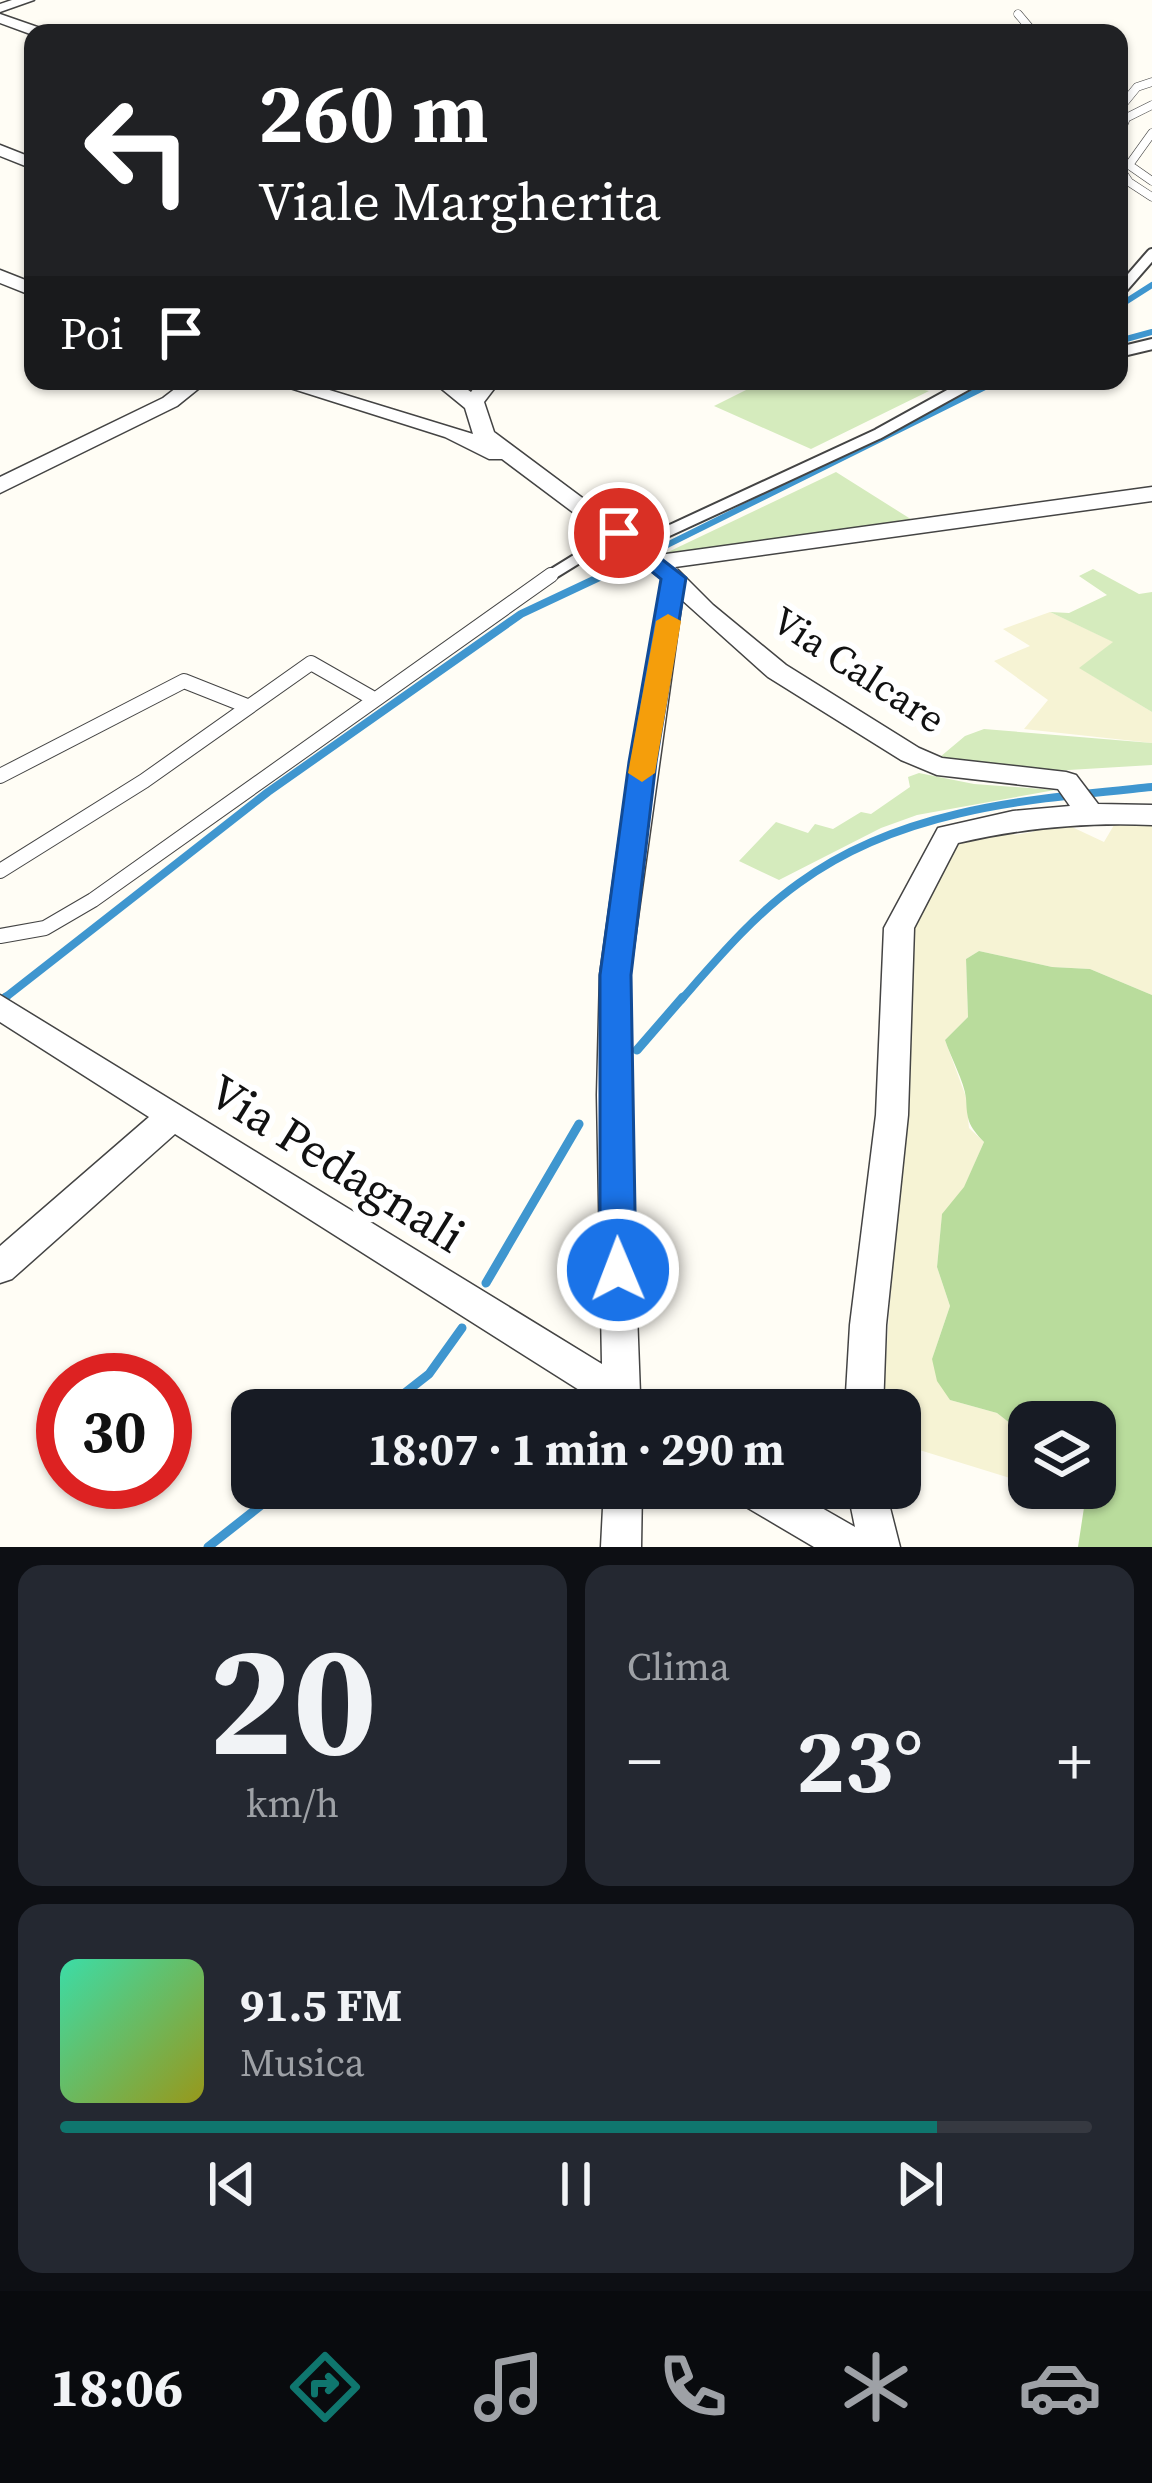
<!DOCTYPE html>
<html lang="it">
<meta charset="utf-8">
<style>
body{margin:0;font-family:"Source Serif 4",serif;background:#242831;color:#f1f3f6;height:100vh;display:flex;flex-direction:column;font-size:45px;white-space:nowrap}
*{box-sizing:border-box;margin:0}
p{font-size:39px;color:#9ea1a6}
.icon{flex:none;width:66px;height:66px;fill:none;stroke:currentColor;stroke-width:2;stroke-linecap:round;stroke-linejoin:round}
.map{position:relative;height:1547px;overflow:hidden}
.side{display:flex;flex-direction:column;gap:18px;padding:18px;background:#0d0f14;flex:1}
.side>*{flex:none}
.banner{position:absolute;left:24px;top:24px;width:1104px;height:366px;border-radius:24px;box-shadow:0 3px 9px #0004;background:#202124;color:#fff;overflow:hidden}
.fabs{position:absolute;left:1008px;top:1401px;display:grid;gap:24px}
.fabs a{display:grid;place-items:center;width:108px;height:108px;border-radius:24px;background:#171b24;box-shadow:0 3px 9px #0004;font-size:60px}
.speed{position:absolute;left:36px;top:1353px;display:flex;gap:24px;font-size:60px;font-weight:700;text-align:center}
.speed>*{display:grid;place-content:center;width:156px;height:156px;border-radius:50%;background:#171b24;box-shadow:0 3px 9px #0004;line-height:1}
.speed .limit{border:18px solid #d22;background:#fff;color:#111}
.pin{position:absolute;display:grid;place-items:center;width:102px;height:102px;color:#fff;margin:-51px;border:6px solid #fff;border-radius:50%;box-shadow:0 3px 12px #0007}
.me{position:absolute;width:132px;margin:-66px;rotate:359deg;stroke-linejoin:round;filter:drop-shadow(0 0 9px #0008)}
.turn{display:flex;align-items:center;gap:42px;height:252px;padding:0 36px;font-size:54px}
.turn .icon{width:156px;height:156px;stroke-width:2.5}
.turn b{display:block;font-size:84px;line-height:102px}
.then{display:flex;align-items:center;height:114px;padding:0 36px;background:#0003;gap:24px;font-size:45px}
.big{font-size:90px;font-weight:700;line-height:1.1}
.side .card{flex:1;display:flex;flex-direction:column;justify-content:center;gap:18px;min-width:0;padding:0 42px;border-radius:24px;background:#242831}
.side .dial{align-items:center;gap:0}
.dial b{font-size:156px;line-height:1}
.song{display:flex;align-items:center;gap:36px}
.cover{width:144px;height:144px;border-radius:18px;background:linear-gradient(135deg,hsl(160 70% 55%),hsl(60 70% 35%))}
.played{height:12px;border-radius:6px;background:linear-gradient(90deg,#0f766e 85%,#363941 85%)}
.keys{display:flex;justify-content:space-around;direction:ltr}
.heat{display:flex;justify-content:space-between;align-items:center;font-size:66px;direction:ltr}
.side .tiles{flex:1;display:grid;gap:18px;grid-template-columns:1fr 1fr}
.card:last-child{grid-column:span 2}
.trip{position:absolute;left:231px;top:1389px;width:690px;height:120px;border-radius:24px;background:#171b24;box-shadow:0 3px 9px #0004;font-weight:700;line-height:120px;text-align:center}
.tab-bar{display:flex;height:192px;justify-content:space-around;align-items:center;background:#090b0e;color:#9ea1a6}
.tab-bar .icon{width:84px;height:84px}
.tab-bar .active{color:#0f766e}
.tab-bar b{font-size:54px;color:#f1f3f6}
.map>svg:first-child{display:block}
.farmland{fill:#f6f3d4}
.green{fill:#d5ebbd}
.forest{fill:#b9dc9c}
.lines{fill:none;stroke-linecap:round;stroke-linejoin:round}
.stream-far2{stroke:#3f96cf;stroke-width:6}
.stream-far1{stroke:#3f96cf;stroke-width:8}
.stream{stroke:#3f96cf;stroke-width:9}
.service-far2-casing{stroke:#444;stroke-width:9}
.service-far1-casing{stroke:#444;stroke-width:14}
.service-casing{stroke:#444;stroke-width:16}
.minor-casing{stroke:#444;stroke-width:3}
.service-far2{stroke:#fff;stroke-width:8}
.service-far1{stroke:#fff;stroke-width:10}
.service{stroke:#fff;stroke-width:14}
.minor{fill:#fff;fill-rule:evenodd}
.route{fill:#1a73e8;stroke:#114b97;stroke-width:3}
.slow{fill:#f59e0b}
.labels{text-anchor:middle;stroke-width:12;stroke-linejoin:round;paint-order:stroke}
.street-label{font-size:39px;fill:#111;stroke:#fff}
.near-street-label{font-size:48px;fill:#111;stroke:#fff}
</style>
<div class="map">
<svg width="1152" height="1547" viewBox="0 0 1152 1547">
<rect width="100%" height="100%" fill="#fffdf5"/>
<path class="farmland" d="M1050 612 1114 642 1080 668 1152 712V743L1024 729 1048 700 994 661 1030 646 1003 629Z
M1152 823V995L1090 969 1052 967 979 951 966 959 968 1017 945 1040 966 1097 969 1128 984 1142 964 1188 942 1215 937 1267 950 1306 932 1359 950 1400 997 1413 1029 1438V1484L900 1444V1410H882L903 1125 910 932 957 844 964 839 1008 830 1015 835 1033 832 1035 828 1072 827 1104 842 1114 825Z"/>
<path class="green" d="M764 381H886L929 391 811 449 714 406Z
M836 472 917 523 676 556 666 553Z
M1093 569 1139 594 1152 592V712L1079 668 1113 642 1050 612 1069 613 1107 595 1079 576Z
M984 729 1152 743V765L1052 771 940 757 965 736Z
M919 773 974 784 1055 790 917 815 881 828 779 880 739 861 776 822 808 833 815 824 833 829 861 812 871 814 910 787 908 777Z"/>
<path class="forest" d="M979 951 1052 967 1090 969 1152 995V1547H1078L1085 1501 1080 1488H1095V1422H1029V1438L997 1413 950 1400 937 1381 932 1359 950 1306 937 1267 942 1214 964 1187 984 1142C968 1125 967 1120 966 1098 964 1081 951 1058 945 1040L968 1017 966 959Z"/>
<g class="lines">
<path class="stream-far2" d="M1119 306 1152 285
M1119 341 1152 332
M661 548 997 381
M598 578 635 560"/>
<path class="stream-far1" d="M2 1000 268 792 521 614 604 575
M681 1000C717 959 754 915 799 883 901 808 1031 799 1152 787"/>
<path class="stream" d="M0 1002 6 997
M637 1050 683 997
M486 1283 579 1124
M383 1410 429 1374 462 1328
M208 1547 283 1488"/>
<defs>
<path id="service-far2" d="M1018 14 1034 33
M1119 109 1137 87 1152 82
M1152 133 1129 165 1152 181
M1119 136 1126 118 1152 105
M1119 167 1129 182 1152 197"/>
<path id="service-far1" d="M1119 292 1152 254
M1119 352 1152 344
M636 546 878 434 974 381
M546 578 619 533"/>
<path id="service" d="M0 776 184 681 247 706
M0 871 144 781 311 663 374 699
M0 936 45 928 93 900 551 575"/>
<path id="minor" d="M12 0H34L0 12V4Z
M0 14 46 30 48 33 33 35 0 23Z
M0 145 33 158V169L0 156Z
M0 270 33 283V296L0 283Z
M185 381H208L177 406 0 493V477L163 398Z
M268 381H300L473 434 465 408 432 381H455L471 392 479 381H500L484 402 494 432 659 555 1152 487V501L675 567 713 605 786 665 919 748 942 758 1066 772 1076 775 1098 804 1152 805V825C1085 822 1023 828 958 843L914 928 908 1115 886 1325 883 1410H845L850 1325 876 1115 884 928 938 828 1013 811 1070 806 1058 789 937 775 901 760 768 677 682 600 630 975 629 1095 640 1394 645 1410H603L595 1400 175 1134 12 1279 0 1283V1246L149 1117 0 1022V995L602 1364 597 1095 600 975 630 762 662 579 502 459H489L445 437Z
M604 1488H642L641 1547H601Z
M731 1488H787L855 1527 847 1488H885L900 1547H814L736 1501Z"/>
</defs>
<use href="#service-far2" class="service-far2-casing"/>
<use href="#service-far1" class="service-far1-casing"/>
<use href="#service" class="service-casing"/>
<use href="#minor" class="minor-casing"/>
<use href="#service-far2" class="service-far2"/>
<use href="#service-far1" class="service-far1"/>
<use href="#service" class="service"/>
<use href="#minor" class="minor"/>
</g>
<path class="route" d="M619 526 686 578 656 762 631 975 636 1270 630 1281 618 1286 605 1281 600 1270V975L629 762 661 579 611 538V528Z"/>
<path class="slow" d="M668 614 681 621 655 773 642 782 628 773 656 621Z"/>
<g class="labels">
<g class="street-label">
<text transform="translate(859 669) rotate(33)" y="14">Via Calcare</text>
</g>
<g class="near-street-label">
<text transform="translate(337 1163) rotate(32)" y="17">Via Pedagnali</text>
</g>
</g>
</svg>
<div class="fabs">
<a><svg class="icon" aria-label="layers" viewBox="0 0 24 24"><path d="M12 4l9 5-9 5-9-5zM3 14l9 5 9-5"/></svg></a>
</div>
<div class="speed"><div class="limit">30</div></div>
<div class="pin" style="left:619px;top:533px;background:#d93025"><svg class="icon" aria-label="arrive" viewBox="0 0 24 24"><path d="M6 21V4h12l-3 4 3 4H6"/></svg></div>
<svg class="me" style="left:618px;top:1270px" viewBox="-20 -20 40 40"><circle r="17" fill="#1a73e8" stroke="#fff" stroke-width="3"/><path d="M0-11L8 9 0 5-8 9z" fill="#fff"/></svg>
<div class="trip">18:07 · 1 min · 290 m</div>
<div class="banner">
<div class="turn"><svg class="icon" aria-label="left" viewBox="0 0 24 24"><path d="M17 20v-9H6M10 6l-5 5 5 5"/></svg><div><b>260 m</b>Viale Margherita</div></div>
<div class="then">Poi<svg class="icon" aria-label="arrive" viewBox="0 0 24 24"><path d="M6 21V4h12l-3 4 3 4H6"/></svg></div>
</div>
</div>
<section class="side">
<div class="tiles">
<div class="card dial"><b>20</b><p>km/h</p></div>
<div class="card"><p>Clima</p>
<div class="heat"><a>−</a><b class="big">23°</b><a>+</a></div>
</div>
<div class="card">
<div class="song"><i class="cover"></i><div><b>91.5 FM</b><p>Musica</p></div></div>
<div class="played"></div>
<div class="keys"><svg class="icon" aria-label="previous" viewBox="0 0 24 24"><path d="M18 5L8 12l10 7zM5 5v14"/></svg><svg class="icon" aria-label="pause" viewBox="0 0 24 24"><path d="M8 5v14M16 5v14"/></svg><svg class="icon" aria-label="next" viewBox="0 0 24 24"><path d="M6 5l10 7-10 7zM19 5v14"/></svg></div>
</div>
</div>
</section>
<nav class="tab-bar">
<b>18:06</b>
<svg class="icon active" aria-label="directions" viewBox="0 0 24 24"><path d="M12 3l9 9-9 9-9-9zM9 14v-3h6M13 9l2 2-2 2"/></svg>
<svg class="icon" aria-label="music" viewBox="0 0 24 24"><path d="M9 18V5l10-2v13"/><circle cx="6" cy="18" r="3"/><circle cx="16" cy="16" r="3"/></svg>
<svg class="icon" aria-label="phone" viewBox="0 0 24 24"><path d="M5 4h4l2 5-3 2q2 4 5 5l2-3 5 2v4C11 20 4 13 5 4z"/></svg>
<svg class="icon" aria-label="climate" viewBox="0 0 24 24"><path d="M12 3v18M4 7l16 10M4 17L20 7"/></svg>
<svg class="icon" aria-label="car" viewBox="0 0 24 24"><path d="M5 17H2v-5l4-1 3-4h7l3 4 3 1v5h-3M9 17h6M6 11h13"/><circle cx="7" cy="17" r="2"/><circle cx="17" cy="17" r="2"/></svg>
</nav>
